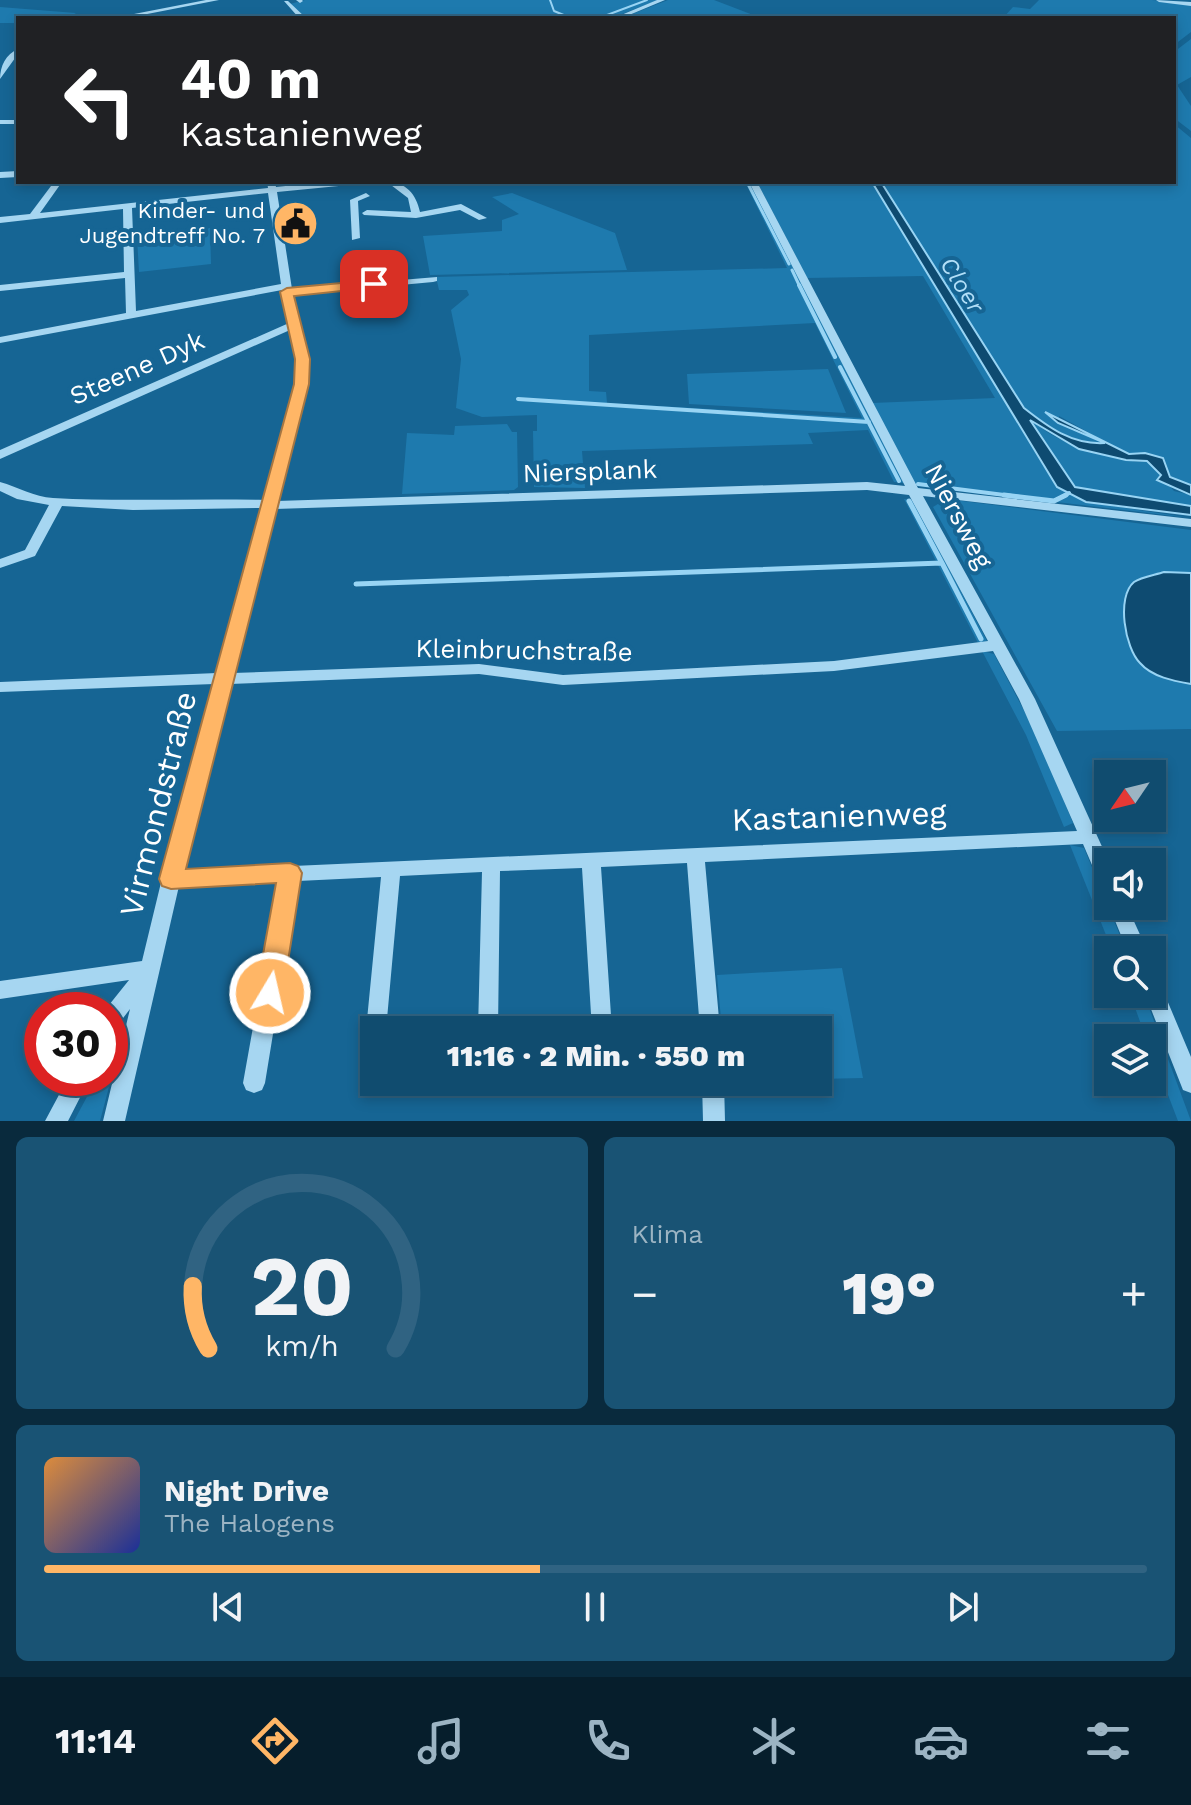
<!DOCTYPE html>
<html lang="de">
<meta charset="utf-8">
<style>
body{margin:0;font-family:"Work Sans",sans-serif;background:#195374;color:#f1f3f6;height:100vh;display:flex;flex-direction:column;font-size:30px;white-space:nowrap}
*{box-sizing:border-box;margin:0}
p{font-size:26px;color:#9cb4c3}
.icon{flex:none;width:44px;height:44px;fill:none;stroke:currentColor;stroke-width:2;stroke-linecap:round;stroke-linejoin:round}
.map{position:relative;height:1121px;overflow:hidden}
.panel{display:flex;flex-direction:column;gap:16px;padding:16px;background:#092a3d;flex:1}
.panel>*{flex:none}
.top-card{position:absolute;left:16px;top:16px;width:1160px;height:168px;border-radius:0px;box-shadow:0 4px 12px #0003,0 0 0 2px #306382;background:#202124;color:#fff;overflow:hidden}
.needle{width:52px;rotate:235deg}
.tools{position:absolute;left:1094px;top:760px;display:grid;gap:16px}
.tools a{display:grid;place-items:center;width:72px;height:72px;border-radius:0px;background:#104c6f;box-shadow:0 4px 12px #0003,0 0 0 2px #306382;font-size:40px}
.speed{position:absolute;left:24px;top:992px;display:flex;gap:16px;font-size:40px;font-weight:700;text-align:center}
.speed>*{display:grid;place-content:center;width:104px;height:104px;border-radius:50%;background:#104c6f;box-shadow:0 4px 12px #0003,0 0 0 2px #306382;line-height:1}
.speed .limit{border:12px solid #d22;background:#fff;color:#111}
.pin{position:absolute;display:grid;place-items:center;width:68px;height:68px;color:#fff;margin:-34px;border-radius:16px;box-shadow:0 4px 12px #0006}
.me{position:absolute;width:88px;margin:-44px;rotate:9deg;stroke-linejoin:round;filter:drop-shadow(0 0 6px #0008)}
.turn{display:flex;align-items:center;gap:28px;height:168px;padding:0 32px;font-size:36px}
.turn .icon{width:104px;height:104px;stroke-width:2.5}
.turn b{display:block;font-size:56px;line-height:68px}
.big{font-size:60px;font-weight:800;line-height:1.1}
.panel .card{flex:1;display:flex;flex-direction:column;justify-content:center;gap:12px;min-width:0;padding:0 28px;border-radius:12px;background:#195374}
.panel .dial{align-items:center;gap:0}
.dial svg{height:208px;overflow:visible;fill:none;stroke:#306382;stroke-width:7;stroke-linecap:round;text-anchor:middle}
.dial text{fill:#f1f3f6;stroke:none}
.song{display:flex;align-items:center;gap:24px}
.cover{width:96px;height:96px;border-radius:12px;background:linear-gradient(135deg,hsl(30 70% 55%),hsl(230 70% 35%))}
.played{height:8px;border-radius:4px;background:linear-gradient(90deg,#ffb666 45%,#306382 45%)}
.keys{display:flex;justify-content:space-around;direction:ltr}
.heat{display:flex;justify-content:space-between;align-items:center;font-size:44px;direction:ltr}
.panel .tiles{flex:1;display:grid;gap:16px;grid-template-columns:1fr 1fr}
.card:last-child{grid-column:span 2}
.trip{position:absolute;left:360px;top:1016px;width:472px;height:80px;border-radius:0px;background:#104c6f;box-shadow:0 4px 12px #0003,0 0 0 2px #306382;font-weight:800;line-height:80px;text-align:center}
.menu{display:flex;height:128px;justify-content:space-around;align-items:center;background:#061e2c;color:#9cb4c3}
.menu .icon{width:56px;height:56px}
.menu .current{color:#ffb666}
.menu b{font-size:36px;color:#f1f3f6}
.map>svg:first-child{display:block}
.green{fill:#1e7aae;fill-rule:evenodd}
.water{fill:#0e4b71;stroke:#98d4f4;stroke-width:2}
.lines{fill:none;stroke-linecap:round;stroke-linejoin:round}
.stream-far3{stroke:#98d4f4;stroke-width:2}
.stream-far2{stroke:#98d4f4;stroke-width:3}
.stream-far1{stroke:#98d4f4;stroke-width:4}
.stream{stroke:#98d4f4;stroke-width:5}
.minor{fill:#a6d6f1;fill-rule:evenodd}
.route{fill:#ffb666;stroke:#a67642;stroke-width:2}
.labels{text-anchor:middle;stroke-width:8;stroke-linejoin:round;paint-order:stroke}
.far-poi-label{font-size:22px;fill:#fff;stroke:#166594;text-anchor:end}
.far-water-label{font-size:24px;font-style:italic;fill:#b2dff8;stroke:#166594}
.street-label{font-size:26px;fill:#fff;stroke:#166594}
.near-street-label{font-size:32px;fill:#fff;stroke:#166594}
</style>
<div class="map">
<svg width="1191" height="1121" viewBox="0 0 1191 1121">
<rect width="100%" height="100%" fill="#166594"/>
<path class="green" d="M305 0H658L612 18H306L290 4Z
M668 0H714L761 18H622Z
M1039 0H1152L1191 4V32L1174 45V18H1003L1013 7 1030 9Z
M0 7 76 13 67 18H18V23H0Z
M1191 39V77L1177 85 1191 106V131L1174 118V52Z
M1174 124 1191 138V485L1170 477 1145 453 1129 455 1059 416 1058 423 1107 444C1073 443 1050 428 1024 408L881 182H1174Z
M745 182H750L904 483 894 482 868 430 808 433 813 444 582 451 585 488 534 487 533 431H537V415L482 417 456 408 461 359 451 310 469 295 467 290H439L436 277 787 268ZM815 323 862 418 607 403 606 392 589 391V335Z
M757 182H872L1057 487 1086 502 1191 518 914 485 872 403 995 398 923 276 807 278Z
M512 193 615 233 627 270 430 275 423 236 502 231V220L519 214 492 197Z
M210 228 211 264 139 272 137 237Z
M828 369 846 413 689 404 687 374Z
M1028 418C1059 442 1067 443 1103 452 1119 456 1130 464 1147 461L1174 491 1191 495V506L1075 487Z
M507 424 512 432H517L518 487 514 490 402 494 407 433 454 435 455 426Z
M904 499 913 500 987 641 978 643 938 565 354 586V582L936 561Z
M946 499 1191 530V573C1165 572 1142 573 1125 595L1169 680 1191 684V729L1057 731 933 507Z
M982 651 994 654 1037 735 1073 823 1064 827 1026 735Z
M1070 845 1084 848 1126 950H1112Z
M842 968 863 1078 818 1079V1030H722L717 975Z
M1130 994H1144L1191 1121H1178L1152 1053V1038H1146Z
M125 1026 100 1121H74L97 1078H110V1054Z"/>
<path class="water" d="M872 182H881L1024 408C1048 427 1072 445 1105 443L1058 423 1045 412 1129 454 1145 453 1163 458 1170 477 1191 485V495L1157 480 1161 475 1147 461 1126 460 1079 449 1030 420 1075 487 1191 506V515L1086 502 1057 487Z
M1164 572 1191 573V684C1174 681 1152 677 1140 663 1125 648 1116 597 1134 582 1141 577 1155 575 1164 572Z"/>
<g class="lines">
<path class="stream-far3" d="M550 0 554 11 571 18
M599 18 647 0"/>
<path class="stream-far2" d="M747 182 789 264
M792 270 800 287"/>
<path class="stream-far1" d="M799 285 835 357
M840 367 899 481
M518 399 869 422
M918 484 1020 497
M1062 497 1069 493"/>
<path class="stream" d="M1004 495 1054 501 1066 495
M942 563 981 639
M356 584 942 563 909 501"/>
<path class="minor" d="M206 0H219L137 16 134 14Z
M296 0H302L303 1 300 3Z
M657 0H665L622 18H614Z
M1156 0 1191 2V6L1159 2Z
M284 1H288L306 18H299Z
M18 49V54L0 79C0 66 6 54 18 49Z
M0 120H18V124H0Z
M18 171V177L0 178V172Z
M54 182H62L40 213 268 188 267 182H275L276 187 325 182H353L349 185 277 192 292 289 437 277V281L433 282 293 295 308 359V384L277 501 867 482 905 486 749 182H757L918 488 1191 519V527L923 496 1035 699 1109 862 1108 889 1101 886 1083 844 705 862 720 1030H700L687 863 601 867 612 1030H592L582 868 500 871 498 1030H478L482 872 400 876 386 1030H374V1039L369 1037 366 1030 381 877 298 881 265 1083 262 1090 254 1093 246 1090 243 1083 279 882 179 886 125 1121H103L130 1009 117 1026 110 1028V1010H105L129 980 0 999V981L142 961 173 833 214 684 0 692V682L217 673 262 508 133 510 62 506 35 556 0 568V559L25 550 49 505 17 499 0 491V482C18 487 34 497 53 498 123 502 194 498 264 500L296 384V359L290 330 0 459V450L289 323 282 290 0 343V337L126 313 125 278 0 291V285L124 272 123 209 0 223V217L30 214ZM268 193 281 284 136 311 132 208ZM867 490 909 495 988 641 834 661 563 675 479 664 233 673 275 509ZM993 651 1019 699 1077 831 182 871 230 684 479 674 563 685 834 671Z
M387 182C406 182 416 194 420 212L461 204 487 218 479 220 460 210 416 218 364 215 362 213 367 210 411 212 408 198Z
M366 193 370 196 358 201 360 238 352 240 350 200Z
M1109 906H1127L1147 950H1127Z
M1152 978 1159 981 1191 1057V1093L1183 1090 1145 994H1152Z
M374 1042V1082H381L380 1085 372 1088 364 1085C359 1074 361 1057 367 1045Z
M68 1078H90L68 1121H45Z
M702 1082H724L725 1121H703Z"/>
</g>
<path class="route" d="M374 280 379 281V287L294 296 310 359 309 384 186 869 290 863 298 866 302 873 283 993 279 1001 270 1005 260 1001 256 993 276 883 171 889 162 886 159 879 294 384 295 359 280 292 287 288Z"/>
<defs>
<symbol id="civic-disc" viewBox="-11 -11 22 22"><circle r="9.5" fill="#ffb666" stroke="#166594"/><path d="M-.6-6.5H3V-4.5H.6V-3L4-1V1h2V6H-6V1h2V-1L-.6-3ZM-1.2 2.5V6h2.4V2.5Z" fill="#111"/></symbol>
</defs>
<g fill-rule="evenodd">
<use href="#civic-disc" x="270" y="198" width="51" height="51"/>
</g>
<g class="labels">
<g class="far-poi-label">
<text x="265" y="218">Kinder- und<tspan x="265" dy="25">Jugendtreff No. 7</tspan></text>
</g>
<g class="far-water-label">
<text transform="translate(962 285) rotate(58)" y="8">Cloer</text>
</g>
<g class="street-label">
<text transform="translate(137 368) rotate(-24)" y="9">Steene Dyk</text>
<text transform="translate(590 471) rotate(-2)" y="9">Niersplank</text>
<text transform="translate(959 516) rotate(62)" y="9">Niersweg</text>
<text transform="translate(524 650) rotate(1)" y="9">Kleinbruchstraße</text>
</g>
<g class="near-street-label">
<text transform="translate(158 804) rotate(-76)" y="11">Virmondstraße</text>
<text transform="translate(839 816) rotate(-2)" y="11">Kastanienweg</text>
</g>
</g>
</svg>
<div class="tools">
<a><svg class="needle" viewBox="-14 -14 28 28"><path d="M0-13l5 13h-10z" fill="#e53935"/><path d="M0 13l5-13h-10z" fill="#9cb4c3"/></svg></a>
<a><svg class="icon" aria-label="sound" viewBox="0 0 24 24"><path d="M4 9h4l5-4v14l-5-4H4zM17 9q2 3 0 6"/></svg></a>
<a><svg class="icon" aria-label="search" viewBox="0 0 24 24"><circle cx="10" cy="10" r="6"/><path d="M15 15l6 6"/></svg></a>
<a><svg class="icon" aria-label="layers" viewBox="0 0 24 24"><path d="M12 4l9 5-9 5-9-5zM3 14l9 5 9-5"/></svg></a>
</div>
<div class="speed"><div class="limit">30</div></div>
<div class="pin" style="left:374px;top:284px;background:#d93025"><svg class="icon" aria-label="arrive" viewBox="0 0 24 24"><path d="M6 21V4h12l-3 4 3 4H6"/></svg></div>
<svg class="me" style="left:270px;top:993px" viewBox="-20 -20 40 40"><circle r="17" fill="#ffb666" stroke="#fff" stroke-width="3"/><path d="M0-11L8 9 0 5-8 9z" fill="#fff"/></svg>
<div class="trip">11:16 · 2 Min. · 550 m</div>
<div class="top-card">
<div class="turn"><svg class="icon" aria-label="left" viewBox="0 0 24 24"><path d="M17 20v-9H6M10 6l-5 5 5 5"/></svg><div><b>40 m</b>Kastanienweg</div></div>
</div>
</div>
<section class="panel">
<div class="tiles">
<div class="card dial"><svg viewBox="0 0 100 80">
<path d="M14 69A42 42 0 1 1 86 69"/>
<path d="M14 69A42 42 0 0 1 8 45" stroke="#ffb666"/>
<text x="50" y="56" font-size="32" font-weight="700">20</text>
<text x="50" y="72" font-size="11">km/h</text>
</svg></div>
<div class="card"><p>Klima</p>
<div class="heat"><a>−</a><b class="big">19°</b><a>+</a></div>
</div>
<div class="card">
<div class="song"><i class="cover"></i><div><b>Night Drive</b><p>The Halogens</p></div></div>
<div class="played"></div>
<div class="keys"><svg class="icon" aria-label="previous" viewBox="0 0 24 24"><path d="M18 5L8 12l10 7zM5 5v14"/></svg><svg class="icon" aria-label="pause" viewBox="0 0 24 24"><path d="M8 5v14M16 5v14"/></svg><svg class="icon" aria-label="next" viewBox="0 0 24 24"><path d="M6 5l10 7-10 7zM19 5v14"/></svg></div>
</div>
</div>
</section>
<nav class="menu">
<b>11:14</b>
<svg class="icon current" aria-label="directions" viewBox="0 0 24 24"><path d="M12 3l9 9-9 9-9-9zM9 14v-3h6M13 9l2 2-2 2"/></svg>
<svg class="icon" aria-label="music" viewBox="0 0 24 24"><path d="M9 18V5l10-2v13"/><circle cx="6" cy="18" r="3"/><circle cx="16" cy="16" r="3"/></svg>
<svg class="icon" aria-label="phone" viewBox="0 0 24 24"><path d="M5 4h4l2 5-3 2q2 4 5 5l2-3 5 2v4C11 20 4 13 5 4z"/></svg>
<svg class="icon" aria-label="climate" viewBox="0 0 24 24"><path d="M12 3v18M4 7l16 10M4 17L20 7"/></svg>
<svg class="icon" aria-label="car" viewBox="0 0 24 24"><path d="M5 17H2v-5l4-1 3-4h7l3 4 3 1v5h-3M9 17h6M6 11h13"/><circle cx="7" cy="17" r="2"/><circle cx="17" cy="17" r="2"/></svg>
<svg class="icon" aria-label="filters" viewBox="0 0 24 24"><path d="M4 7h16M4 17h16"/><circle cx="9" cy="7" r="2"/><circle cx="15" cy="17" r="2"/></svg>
</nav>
